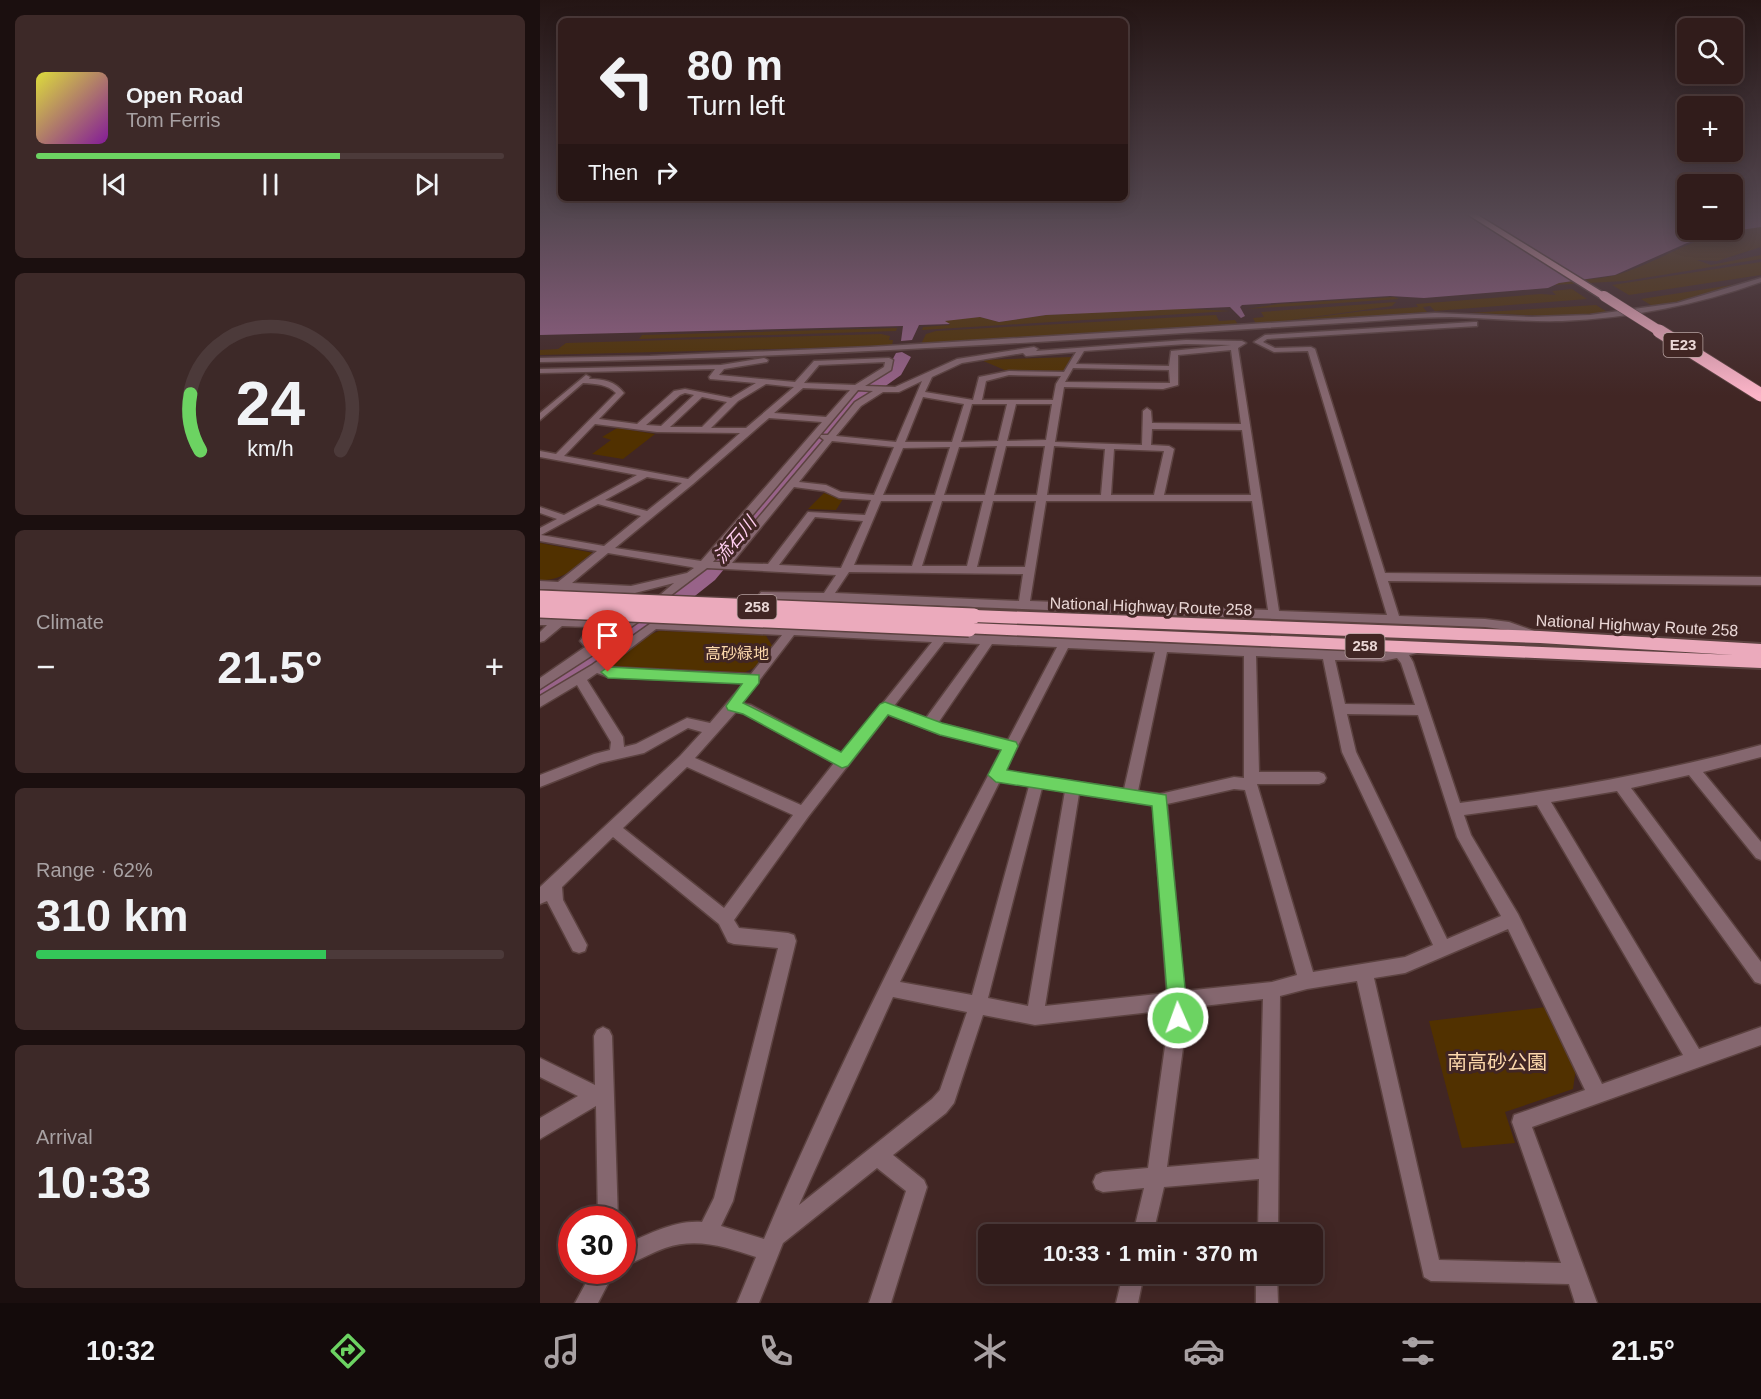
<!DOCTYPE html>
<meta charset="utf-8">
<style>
body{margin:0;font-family:Arial,"Noto Sans JP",sans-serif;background:#3d2928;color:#f1f3f6;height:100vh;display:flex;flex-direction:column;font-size:22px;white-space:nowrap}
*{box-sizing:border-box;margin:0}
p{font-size:20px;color:#a8a1a3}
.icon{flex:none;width:33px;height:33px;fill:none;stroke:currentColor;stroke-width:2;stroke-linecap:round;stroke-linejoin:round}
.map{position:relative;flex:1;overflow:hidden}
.sheet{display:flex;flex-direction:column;gap:15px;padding:15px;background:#1b0f0f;width:540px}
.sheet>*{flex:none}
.banner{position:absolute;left:18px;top:18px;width:570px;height:183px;border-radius:9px;box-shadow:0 3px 15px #0003,0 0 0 2px #4c3a3a;background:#311c1b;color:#f1f3f6;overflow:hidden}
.buttons{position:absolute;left:1137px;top:18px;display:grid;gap:12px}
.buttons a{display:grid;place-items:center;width:66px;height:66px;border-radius:9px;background:#311c1b;box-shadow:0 3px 15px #0003,0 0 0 2px #4c3a3a;font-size:30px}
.speed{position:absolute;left:18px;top:1206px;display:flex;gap:12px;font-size:30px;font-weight:700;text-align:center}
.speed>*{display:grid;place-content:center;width:78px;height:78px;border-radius:50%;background:#311c1b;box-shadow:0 3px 15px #0003,0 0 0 2px #4c3a3a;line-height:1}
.speed .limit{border:9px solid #d22;background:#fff;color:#111}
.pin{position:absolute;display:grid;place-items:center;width:51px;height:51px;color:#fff;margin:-62px -26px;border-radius:50% 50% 50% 0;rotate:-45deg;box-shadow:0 0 6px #0007}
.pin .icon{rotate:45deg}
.me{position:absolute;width:66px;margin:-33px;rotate:358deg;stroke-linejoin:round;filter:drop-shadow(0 0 4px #0008)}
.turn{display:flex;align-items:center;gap:21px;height:126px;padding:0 30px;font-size:27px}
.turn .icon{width:78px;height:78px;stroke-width:2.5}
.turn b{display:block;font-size:42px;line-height:51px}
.then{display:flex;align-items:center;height:57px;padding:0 30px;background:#0003;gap:12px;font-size:22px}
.big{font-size:45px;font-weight:700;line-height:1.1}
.sheet .tile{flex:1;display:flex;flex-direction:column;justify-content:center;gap:9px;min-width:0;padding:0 21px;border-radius:9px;background:#3d2928}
.sheet .dial{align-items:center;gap:0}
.dial svg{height:156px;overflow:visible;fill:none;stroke:#4c3a3a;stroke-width:7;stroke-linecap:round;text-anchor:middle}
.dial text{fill:#f1f3f6;stroke:none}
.song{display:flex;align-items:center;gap:18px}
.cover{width:72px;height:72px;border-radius:9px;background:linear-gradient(135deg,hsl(60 70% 55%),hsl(290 70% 35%))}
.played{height:6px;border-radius:3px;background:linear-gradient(90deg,#6cd362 65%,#4c3a3a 65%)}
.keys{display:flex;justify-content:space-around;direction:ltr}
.heat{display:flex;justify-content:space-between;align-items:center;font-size:33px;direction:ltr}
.charge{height:9px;border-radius:4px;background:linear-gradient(90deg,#34c759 62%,#4c3a3a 0)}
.trip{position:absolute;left:438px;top:1224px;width:345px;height:60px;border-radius:9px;background:#311c1b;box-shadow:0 3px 15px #0003,0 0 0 2px #4c3a3a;font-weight:700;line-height:60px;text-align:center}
.dock{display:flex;height:96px;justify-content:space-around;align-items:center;background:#140b0b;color:#a8a1a3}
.dock .icon{width:42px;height:42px}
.dock .current{color:#6cd362}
.dock b{font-size:27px;color:#f1f3f6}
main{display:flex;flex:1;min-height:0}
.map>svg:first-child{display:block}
.green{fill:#513100}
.water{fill:#986389}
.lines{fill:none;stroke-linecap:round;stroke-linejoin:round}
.river{fill:#986389;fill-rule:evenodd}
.minor-casing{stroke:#5c4240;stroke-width:3}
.trunk-casing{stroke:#5c4240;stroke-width:4}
.motorway-casing{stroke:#5c4240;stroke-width:3}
.minor{fill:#85676f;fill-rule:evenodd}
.trunk{fill:#ebaabc;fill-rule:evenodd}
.motorway{fill:#fcb4c8;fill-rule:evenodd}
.trunk-bridge-casing{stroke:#5c4240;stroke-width:18;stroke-linecap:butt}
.motorway-bridge-far1-casing{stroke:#5c4240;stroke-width:11;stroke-linecap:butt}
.motorway-bridge-casing{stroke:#5c4240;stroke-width:15;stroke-linecap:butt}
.trunk-bridge{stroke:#ebaabc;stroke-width:15}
.motorway-bridge-far1{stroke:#fcb4c8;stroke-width:10}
.motorway-bridge{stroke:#fcb4c8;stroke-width:13}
.route{fill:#6cd362;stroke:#468940;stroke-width:1.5}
.labels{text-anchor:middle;stroke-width:6;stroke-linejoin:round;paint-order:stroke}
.shield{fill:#412624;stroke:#b7a2a1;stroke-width:1.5}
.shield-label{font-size:15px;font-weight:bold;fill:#ead7d6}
.street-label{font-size:16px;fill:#ead7d6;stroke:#412624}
.park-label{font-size:16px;fill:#fbd7ab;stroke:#412624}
.water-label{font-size:18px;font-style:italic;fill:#ffcef0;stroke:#412624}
.near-park-label{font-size:20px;fill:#fbd7ab;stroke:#412624}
</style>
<main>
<section class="sheet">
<div class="tile">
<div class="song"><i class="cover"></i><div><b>Open Road</b><p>Tom Ferris</p></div></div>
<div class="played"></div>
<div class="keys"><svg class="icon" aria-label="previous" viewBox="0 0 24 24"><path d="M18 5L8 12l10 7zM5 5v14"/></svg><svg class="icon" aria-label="pause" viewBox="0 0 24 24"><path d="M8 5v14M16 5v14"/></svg><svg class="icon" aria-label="next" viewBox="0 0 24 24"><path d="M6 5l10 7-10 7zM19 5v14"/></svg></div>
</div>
<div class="tile dial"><svg viewBox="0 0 100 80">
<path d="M14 69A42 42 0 1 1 86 69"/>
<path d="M14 69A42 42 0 0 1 9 40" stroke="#6cd362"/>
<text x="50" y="56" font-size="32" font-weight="700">24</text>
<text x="50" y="72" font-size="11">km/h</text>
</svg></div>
<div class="tile"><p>Climate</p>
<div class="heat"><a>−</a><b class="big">21.5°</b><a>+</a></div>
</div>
<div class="tile"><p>Range · 62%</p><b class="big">310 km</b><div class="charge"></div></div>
<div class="tile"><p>Arrival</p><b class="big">10:33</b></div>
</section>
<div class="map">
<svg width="1221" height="1303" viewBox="0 0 1221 1303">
<rect width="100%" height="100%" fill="#412624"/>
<path class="green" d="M1221 227V247L1177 261 1157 260 1171 265 1221 255V259L1085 281 1012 285C1032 278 1055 281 1076 275 1125 261 1167 226 1221 227Z
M1221 262V275L1089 295 1072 285Z
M1205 283 1146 302 1114 307 1101 299Z
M1032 289 1047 299 895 311 890 306 883 307 887 312 740 322 823 311 878 307 876 304 1001 294 1016 295 1012 291Z
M854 297 859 299 707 309 738 304Z
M856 302 852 306 722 324H716L713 318 724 317 721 312Z
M1056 305 1069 313 1011 316 929 313Z
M636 308 690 311 382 330 383 327 410 325 404 321 406 320 440 317 459 322 506 315Z
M676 315 679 321 695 320 699 326 381 344 386 334 396 331Z
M357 328 356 331 99 339 102 335Z
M341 334 350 336 349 340H353L352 346 0 355V350L18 349 26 343Z
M533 357 524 370 519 372 467 371 441 360Z
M77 428 115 434 83 459 52 454 71 440 62 437Z
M284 493 303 499 296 510 268 509Z
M0 543 54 553C38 567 22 581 0 580Z
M119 631 225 634 233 647 214 668 201 674 74 668 73 661 109 635Z
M1006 1007 1036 1068 1033 1089 965 1112 975 1143 922 1148 889 1021Z"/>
<path class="water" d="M0 214 423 217 466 214H1147L1148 230H1192L1193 214H1221V227L1180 233 1147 243 1075 275 1019 283 1008 288 884 298 850 296 702 305 700 307 705 316 701 318 690 307 506 315 459 322 440 317 405 321 410 324 379 325 372 340 361 341 363 326 0 335Z"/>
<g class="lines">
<path class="river" d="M362 352 371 357 361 375 323 402 175 580 97 642 10 701 0 704V679L79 628 157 568 309 394 348 368 356 353Z"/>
<defs>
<path id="minor" d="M1221 278V282C1157 305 1090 318 1022 321 985 322 948 318 911 317 880 317 850 320 819 322 546 339 274 358 0 362V358L110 356 330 347 895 313 992 317 1050 315 1137 303Z
M934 322H937V326L727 339 723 342 735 348 771 347 775 349 845 573 1221 577V585L848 581 859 616 945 619 969 622 1000 633 1002 636 1000 639 996 640 968 630 945 627 225 599 221 598 219 595 221 592 284 593 296 575 167 568 126 599 120 595 134 583 91 594 0 589V581L18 582 57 551 0 541V528L17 519 0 513V507L24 515 97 475 0 457V451L16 454 76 393C67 384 56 384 43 383L0 420V413L46 375 50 377 49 379C63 379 75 381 84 393L59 419 97 424 134 391 145 389 191 398 216 383 170 379 169 377 175 369 0 373V369L181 365 224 358 228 360 227 362 184 369 179 375 255 382 274 361 349 358 353 360 351 370 325 386 355 387 417 359 494 347 498 349 496 351 646 340 702 341 706 343 698 348 739 611 847 615 768 351 734 352 714 342 725 335ZM646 344 691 345 631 351 629 366 536 364 544 351ZM691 350 701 424 612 423 611 411 607 408 603 411 602 445 515 442 524 387 623 389 638 385V355ZM536 352 524 372 469 371 439 377 433 400 385 392 392 377 422 363 483 353 486 356ZM345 362 344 367 315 385 264 383 279 365ZM533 368 629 370 630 383 525 382ZM469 375 521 376 516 384 513 400H442L446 381ZM382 381 356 442 296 436 321 406 343 392H359ZM226 384 254 387 206 428H171L198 401ZM263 388 310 390 286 417 234 413ZM318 390 333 391 315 402 288 435H281L280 437 284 440 181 562H173ZM145 393 154 395 121 426 106 425 140 395ZM162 397 187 402 162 427H130ZM383 397 424 404 412 442H365ZM432 404H467L458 441 421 442ZM476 404H512L506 440 467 441ZM229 418 282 422 161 561 75 548 153 484ZM55 424 117 432 200 433 148 479 24 456ZM612 429 702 430 711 495H624L634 449 629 446 611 445ZM292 441 354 447 334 495 301 492 286 485 259 482ZM457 446 445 495H404L419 447ZM466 446H505L497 495H454ZM514 446 565 449 561 495H507ZM410 447 395 495H343L363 448ZM574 449 624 451 614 495H571ZM107 477 142 483 107 511 65 500ZM254 487 284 491 299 498 331 500 325 515 268 512 228 564 192 563ZM341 501H393L372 566 314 565ZM402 501H443L427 566H382ZM453 501H496L485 567H437ZM506 501H712L728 610 490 601ZM58 504 101 516 64 546 1 535ZM275 517 323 521 301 568 239 565ZM68 553 151 567 154 568 147 573 91 586 32 583ZM309 572 483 574 479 601 295 593Z
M94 615 98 616 100 619 98 622 61 648 59 651 0 689V678L45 647 40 641 49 627 22 626 4 641 0 642V632L7 625H0V617L61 620 63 623 54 641Z
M114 621 843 653 881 644 887 648 885 651 869 655 873 662 920 803C1022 790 1122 772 1221 745V757L1163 772 1221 842V860L1216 858 1149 775 1091 788 1221 962V984L1215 982 1077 791 1011 802 1159 1049 1221 1027V1045L992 1127 1057 1303H1035L1029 1284 891 1281 884 1277 817 981 767 989 740 996 738 1234H718L719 1179 624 1187 613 1234H593L604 1188 563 1192 556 1189 553 1182 556 1175 563 1172 608 1168 629 1018V1010L495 1025 443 1015 414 1103 406 1113 353 1155 384 1180 387 1187 351 1303H329L366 1191 337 1168 243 1243 219 1303H197L216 1257C186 1247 157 1237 125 1248 111 1253 97 1261 82 1267V1246C107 1235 134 1220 162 1222L174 1198 238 948 194 944 188 942 179 924 73 837 22 887 23 900 47 945 45 951 39 953 33 951 7 901 0 904V887L140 756 162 732 148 728 104 753 60 763 0 787V775L54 754 70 750 71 742 37 685 0 707V696L52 665ZM116 629 242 635 211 674 66 667ZM254 635 392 642 302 754 211 705 202 703ZM404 642 440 644 386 718 354 706ZM452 644 517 647 468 740 398 723ZM528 648 615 652 584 789 465 771ZM627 652 704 656V778L694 777 620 794 598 791ZM716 656 783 659 802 752 893 945 865 957 773 972 717 784H779L784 782 786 778 784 774 779 772H719ZM857 658 861 663 875 705 805 704 795 660 843 661ZM57 673 68 677 204 683 170 723 147 718 96 744 84 747 83 737 47 680ZM196 712 203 713 294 763 261 805 155 758ZM348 714 400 734 462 749C377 910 295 1071 224 1239L181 1226 193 1201 256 941 254 935 248 933 199 928 194 920 268 817ZM807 714 878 715 917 837 961 916 907 939 816 752ZM147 767 253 815 184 908 83 828ZM460 781 489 786 432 995 360 982ZM502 788 525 791 488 1006 448 998ZM694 789 705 790 757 975 732 982 644 991 627 804ZM539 794 613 805 627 993 505 1006ZM997 805 1143 1055 1062 1084 978 914 931 835 924 815ZM968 929 1045 1090 974 1115 972 1122 1021 1263 899 1260 834 978 865 973ZM353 997 427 1012 400 1090 392 1099 259 1205ZM723 999 719 1159 627 1167 647 1018 646 1008Z
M63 1027 69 1030 72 1036 78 1220H58L56 1106 0 1139V1118L38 1096 0 1077V1058L55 1085 54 1036 57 1030Z
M53 1270H75L58 1303H35Z
M583 1274H604L598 1303H576Z
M716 1274H737L738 1303H716Z"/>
<path id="trunk" d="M434 610 1000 631 1221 644V668L423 633 421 629 429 623 1194 655 1000 643 434 622 426 616Z"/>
<path id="motorway" d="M927 214H936L1069 296 1060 298Z"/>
</defs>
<use href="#minor" class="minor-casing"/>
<use href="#trunk" class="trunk-casing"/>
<use href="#motorway" class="motorway-casing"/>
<use href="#minor" class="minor"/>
<use href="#trunk" class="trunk"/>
<use href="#motorway" class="motorway"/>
<defs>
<path id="trunk-bridge" d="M0 598 434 616
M0 610 429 629"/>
<path id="motorway-bridge-far1" d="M1064 296 1121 332"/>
<path id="motorway-bridge" d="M1119 331 1221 395"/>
</defs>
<use href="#trunk-bridge" class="trunk-bridge-casing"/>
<use href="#motorway-bridge-far1" class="motorway-bridge-far1-casing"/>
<use href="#motorway-bridge" class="motorway-bridge-casing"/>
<use href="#trunk-bridge" class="trunk-bridge"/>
<use href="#motorway-bridge-far1" class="motorway-bridge-far1"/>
<use href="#motorway-bridge" class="motorway-bridge"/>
</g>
<linearGradient id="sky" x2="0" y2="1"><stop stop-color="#241514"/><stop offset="0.54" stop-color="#544750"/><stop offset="1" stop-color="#544750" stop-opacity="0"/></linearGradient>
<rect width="1221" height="396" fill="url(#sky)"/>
<path class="route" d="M68 667 219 675V683L203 703 301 752 340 704 345 702 402 723 476 742 478 746 467 770 626 795 648 1018 645 1025 638 1028 631 1025 629 1018 612 806 456 782 448 775 461 750 400 735 348 715 308 766 302 768 203 714 188 710 186 706 202 684 68 678 61 672Z"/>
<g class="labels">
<g class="shield">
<rect x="1123.5" y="333" width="39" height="24" rx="4.5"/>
<rect x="197.5" y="595" width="39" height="24" rx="4.5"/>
<rect x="805.5" y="634" width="39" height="24" rx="4.5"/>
</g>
<g class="shield-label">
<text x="1143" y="350">E23</text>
<text x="217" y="612">258</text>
<text x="825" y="651">258</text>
</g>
<g class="street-label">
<text transform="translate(611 606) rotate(2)" y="6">National Highway Route 258</text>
<text transform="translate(1097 625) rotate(3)" y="6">National Highway Route 258</text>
</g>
<g class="park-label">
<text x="197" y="659">高砂緑地</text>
</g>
<g class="water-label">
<text transform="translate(195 540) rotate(-50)" y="6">流石川</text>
</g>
<g class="near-park-label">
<text x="957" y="1069">南高砂公園</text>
</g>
</g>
</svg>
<div class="buttons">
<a><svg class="icon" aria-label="search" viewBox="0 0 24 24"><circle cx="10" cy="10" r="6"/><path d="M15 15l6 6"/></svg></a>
<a>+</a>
<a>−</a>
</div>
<div class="speed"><div class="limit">30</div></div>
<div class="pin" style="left:68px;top:672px;background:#d93025"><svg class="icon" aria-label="arrive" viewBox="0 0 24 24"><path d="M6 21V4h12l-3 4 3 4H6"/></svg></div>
<svg class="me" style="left:638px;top:1018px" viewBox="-20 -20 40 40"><circle r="17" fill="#6cd362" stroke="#fff" stroke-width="3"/><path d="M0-11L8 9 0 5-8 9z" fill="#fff"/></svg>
<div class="trip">10:33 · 1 min · 370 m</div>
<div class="banner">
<div class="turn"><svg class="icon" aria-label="left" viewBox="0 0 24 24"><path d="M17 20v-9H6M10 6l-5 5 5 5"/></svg><div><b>80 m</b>Turn left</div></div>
<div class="then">Then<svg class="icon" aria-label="right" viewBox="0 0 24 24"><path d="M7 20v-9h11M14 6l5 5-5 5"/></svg></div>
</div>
</div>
</main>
<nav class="dock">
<b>10:32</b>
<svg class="icon current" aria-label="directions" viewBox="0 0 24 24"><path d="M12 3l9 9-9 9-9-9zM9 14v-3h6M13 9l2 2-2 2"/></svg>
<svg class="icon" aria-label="music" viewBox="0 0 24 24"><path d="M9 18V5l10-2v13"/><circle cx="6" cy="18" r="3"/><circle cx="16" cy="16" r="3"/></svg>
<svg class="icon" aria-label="phone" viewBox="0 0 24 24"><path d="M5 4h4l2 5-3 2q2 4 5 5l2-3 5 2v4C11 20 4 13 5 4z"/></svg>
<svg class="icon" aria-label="climate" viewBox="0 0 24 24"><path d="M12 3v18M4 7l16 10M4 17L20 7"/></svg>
<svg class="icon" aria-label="car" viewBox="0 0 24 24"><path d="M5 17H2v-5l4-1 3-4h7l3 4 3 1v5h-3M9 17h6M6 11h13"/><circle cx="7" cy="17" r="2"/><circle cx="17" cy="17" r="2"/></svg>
<svg class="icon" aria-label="filters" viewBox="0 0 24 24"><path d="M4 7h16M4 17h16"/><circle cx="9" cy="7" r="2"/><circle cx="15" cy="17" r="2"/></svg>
<b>21.5°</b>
</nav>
